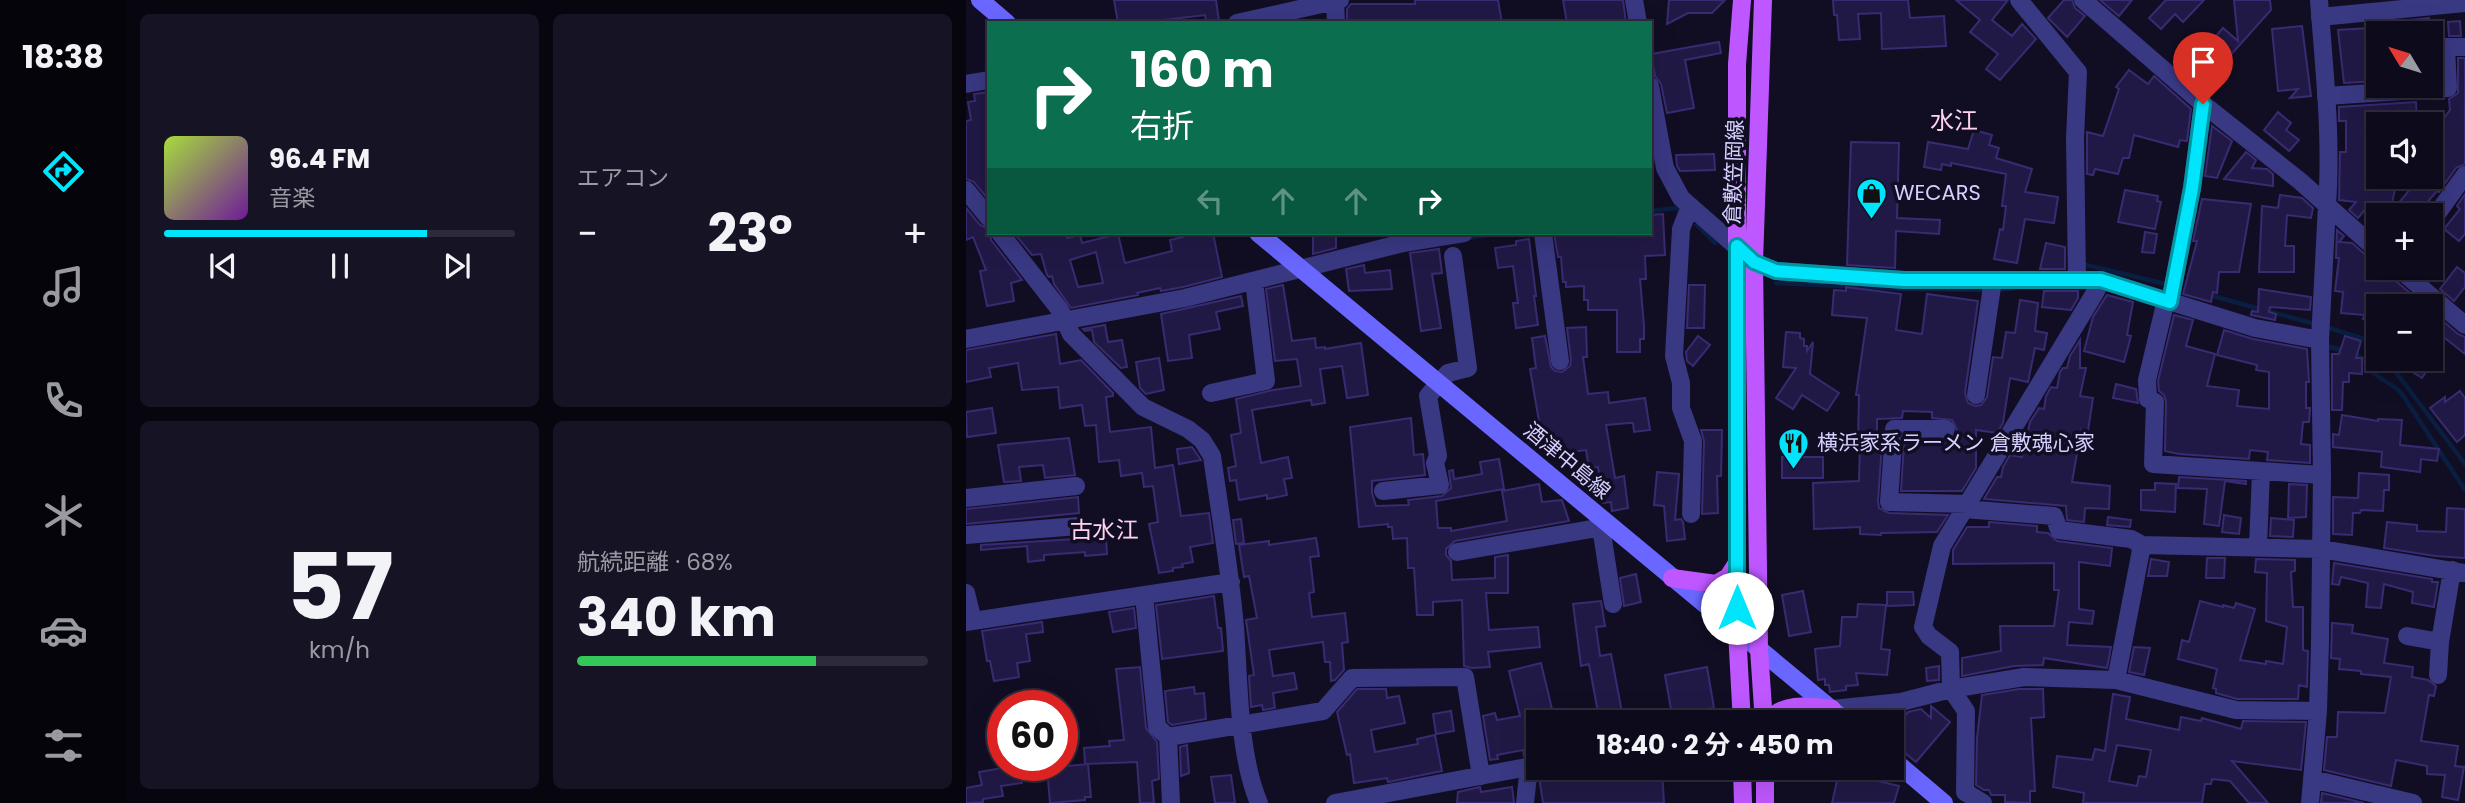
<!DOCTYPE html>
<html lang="ja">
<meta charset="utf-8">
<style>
body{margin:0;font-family:Poppins,"Noto Sans JP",sans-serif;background:#161324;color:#f1f3f6;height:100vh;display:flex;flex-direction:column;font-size:26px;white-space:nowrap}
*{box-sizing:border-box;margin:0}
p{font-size:23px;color:#9a9aa3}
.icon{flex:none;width:38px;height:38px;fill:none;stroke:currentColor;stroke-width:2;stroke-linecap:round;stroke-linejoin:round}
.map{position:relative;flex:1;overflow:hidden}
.panel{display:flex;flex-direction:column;gap:14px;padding:14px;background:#07060f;width:840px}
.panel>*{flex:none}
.hud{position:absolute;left:21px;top:21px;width:665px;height:214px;border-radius:0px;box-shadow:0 7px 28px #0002,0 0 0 2px #2d2b3a;background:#0b6e4f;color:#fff;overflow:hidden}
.needle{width:46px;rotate:308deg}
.buttons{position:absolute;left:1400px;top:21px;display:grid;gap:14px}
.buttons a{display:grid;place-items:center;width:77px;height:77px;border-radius:0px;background:#0d0a1b;box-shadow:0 7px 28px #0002,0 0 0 2px #2d2b3a;font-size:35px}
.speed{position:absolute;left:21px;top:690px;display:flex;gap:14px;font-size:35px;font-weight:700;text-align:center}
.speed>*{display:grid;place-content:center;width:91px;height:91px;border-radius:50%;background:#0d0a1b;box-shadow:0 7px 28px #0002,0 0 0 2px #2d2b3a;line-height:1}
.speed .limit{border:10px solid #d22;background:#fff;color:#111}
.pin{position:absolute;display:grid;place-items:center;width:60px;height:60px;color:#fff;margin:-72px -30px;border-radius:50% 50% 50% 0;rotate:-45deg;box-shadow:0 0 7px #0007}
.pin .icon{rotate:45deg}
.me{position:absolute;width:77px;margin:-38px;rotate:0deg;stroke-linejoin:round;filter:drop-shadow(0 0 5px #0008)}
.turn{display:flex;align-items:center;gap:24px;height:147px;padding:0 28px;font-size:32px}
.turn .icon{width:91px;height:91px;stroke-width:2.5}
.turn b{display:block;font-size:49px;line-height:60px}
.lanes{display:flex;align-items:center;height:66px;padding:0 28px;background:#0003;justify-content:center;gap:35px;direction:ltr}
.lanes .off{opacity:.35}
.big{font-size:52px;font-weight:700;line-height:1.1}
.panel .widget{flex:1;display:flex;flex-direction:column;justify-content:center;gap:10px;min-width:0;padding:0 24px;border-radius:10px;background:#161324}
.panel .dial{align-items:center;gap:0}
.dial b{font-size:91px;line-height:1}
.song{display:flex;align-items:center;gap:21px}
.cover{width:84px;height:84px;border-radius:10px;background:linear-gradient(135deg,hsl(80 70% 55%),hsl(280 70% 35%))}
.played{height:7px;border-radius:4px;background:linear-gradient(90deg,#00e5fb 75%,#2d2b3a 75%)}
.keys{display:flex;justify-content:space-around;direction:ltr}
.heat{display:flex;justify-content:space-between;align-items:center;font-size:38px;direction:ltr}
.charge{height:10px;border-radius:5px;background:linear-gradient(90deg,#34c759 68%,#2d2b3a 0)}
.panel .tiles{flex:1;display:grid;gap:14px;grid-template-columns:repeat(2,1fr)}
.trip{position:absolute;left:560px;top:710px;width:378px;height:70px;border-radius:0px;background:#0d0a1b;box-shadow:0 7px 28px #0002,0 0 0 2px #2d2b3a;font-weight:700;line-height:70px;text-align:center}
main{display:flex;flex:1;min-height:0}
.dock{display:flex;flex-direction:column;width:126px;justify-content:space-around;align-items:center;background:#05040b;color:#9a9aa3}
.dock .icon{width:49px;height:49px}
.dock .on{color:#00e5fb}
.dock b{font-size:32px;color:#f1f3f6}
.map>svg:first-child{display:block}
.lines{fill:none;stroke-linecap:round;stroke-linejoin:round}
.stream{stroke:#091e41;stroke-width:4.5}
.building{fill:#211945;stroke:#382b71;stroke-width:2;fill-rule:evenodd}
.minor{stroke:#393883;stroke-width:18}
.tertiary{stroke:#393883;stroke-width:18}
.secondary{stroke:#6967ff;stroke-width:18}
.primary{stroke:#be57ff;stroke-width:18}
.route-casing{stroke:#0095a3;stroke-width:18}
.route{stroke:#00e5fb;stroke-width:12}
.labels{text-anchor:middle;stroke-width:7;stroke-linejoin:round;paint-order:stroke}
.street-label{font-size:21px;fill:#d5d0ff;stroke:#110e24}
.poi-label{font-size:21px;fill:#d5d0ff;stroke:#110e24;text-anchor:start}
.neighbourhood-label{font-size:23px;fill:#ffd2ef;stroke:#110e24}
.quarter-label{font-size:24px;fill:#ffd2ef;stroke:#110e24}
</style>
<main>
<nav class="dock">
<b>18:38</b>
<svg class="icon on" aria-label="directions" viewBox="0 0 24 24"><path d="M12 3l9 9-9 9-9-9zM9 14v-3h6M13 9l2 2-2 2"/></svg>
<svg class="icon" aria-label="music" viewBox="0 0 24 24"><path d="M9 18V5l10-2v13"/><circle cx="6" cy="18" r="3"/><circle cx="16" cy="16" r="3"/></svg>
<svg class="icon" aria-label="phone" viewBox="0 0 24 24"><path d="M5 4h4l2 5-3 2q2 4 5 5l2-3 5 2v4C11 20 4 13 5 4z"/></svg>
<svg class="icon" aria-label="climate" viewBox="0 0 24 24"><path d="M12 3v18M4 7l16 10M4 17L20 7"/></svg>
<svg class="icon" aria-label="car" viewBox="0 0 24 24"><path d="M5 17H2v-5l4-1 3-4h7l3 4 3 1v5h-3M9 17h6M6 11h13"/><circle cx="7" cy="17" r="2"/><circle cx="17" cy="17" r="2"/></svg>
<svg class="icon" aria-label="filters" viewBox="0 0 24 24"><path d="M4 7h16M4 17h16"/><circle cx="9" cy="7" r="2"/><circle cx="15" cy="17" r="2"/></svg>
</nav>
<section class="panel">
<div class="tiles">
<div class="widget">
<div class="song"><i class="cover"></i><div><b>96.4 FM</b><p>音楽</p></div></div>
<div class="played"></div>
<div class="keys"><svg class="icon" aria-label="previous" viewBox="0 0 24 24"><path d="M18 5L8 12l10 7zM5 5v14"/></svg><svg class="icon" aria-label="pause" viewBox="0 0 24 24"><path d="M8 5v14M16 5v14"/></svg><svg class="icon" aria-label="next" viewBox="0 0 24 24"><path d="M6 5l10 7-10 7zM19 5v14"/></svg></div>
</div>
<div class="widget"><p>エアコン</p>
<div class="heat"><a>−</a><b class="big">23°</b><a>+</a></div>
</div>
<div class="widget dial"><b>57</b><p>km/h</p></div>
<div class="widget"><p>航続距離 · 68%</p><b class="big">340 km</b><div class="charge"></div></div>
</div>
</section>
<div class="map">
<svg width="1499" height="803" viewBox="0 0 1499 803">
<rect width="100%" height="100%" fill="#110e24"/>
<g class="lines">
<path class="stream" d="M684 211 711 208
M731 225 749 243
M503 238 535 233
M1116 264 1204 285
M810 283 939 289 1021 290
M1035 290 1048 288
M1243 295 1349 324
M1363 328 1398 339 1412 349
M1360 346 1379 351
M1387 354C1399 357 1400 365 1408 373 1417 382 1427 383 1436 394L1499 490
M1420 359 1499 464"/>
</g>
<path class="building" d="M148 0H250L253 21 240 23 239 15 198 20V23H152Z
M449 0H532L536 23 381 21V9L385 4H449Z
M597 0H657L660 23H601Z
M703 0H759L746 13H722L701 24Z
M867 0H942L944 18 978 16 980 46 916 49 915 13 892 14 894 39 873 40 871 15H868Z
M990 0H1042L1026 20 1046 36 1056 24 1070 39 1034 80 1020 69 1032 54 1004 32 1014 20Z
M1098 0H1106L1109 8 1119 16 1101 37 1082 18Z
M1134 0H1166L1153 16Z
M1200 0H1238L1217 22 1209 14 1195 29 1183 18Z
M1268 0H1304L1305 10 1253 68 1256 71 1239 90 1218 72 1257 28 1272 41Z
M1463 18 1464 28 1431 30V33H1412V81L1378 83 1372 30 1404 28 1403 24Z
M1494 21 1495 36H1483L1482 22Z
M1336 26 1345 96 1324 98 1332 89 1312 91 1306 29Z
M753 42 755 53 719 60 728 108 701 113 695 84 689 76 685 54Z
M1492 58H1499V164L1490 168 1473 192 1471 191 1456 208 1459 211 1456 215H1412L1401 207 1392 218 1383 210 1390 202 1373 200 1374 152H1380V121H1373V107L1450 102 1451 120 1412 124V177H1432L1423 215 1454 177H1465V164L1475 151 1465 143V135L1484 110 1483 99 1492 93Z
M1163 70 1182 84 1188 76 1225 109 1221 141 1214 140 1212 147 1168 135 1163 158H1157L1152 174 1129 169 1127 175 1121 174V132L1137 136 1153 89 1150 87Z
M23 92V198H21L8 182 0 179V121L5 120 2 102 9 101 8 94Z
M1312 112 1325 123 1320 130 1333 140 1323 151 1298 130Z
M1246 126 1266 141 1251 178 1239 176Z
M1008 130 1026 135 1023 145 1033 148 1030 158 1066 169 1059 192 1092 197 1088 223 1059 219 1051 263 1028 259 1034 229 1037 230 1040 206H1036L1040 174 985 163V166L976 164 975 170 958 167 962 142 1002 149Z
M885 142 933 143 931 218 974 220 973 234 930 231 929 268 881 265Z
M1280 152 1290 160 1286 168 1301 169 1307 174V186L1258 179Z
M748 154 749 170 714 171 711 166 710 155Z
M1159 190 1192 196 1191 201 1195 202 1189 229 1152 222Z
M1499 194V234L1493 241 1478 229 1494 209 1491 206Z
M1314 195 1336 198 1347 208 1345 218 1321 215 1319 246H1328V272H1293L1296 206 1312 208Z
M1236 199 1285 204 1273 272H1253L1251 293 1247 292 1245 302 1217 294 1231 241H1227Z
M0 208 14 225 23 229 25 240 56 280 45 283 48 301 21 306 14 271 20 270 7 237 0 240Z
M697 214 699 255 679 256 680 279H674L678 326V339H674V352H651V310H622V300H618V286L600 287V282H597L595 257H592L588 233H684V215Z
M1371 230 1378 236 1373 242 1386 243 1403 258 1402 268H1418L1425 277 1444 293 1438 302 1430 295 1426 306H1412V324L1397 319 1399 315 1375 313 1377 292 1369 291 1373 258H1370Z
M1179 232 1191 234 1188 253 1176 252Z
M48 233H99L101 238 114 235 116 243 152 234 159 263 206 251 204 240 217 237 216 233H247L256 277 217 287 195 291 194 288 171 293 172 295 105 308 88 284 86 276 83 277 81 275 75 254 66 255ZM130 252 137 283 112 287 104 260Z
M347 233H370V248L347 254Z
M563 239 570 296H568L572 325 550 328 547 303H552L547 266 532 268 529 248 550 245V241Z
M1080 243 1099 247V269H1074Z
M473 249 476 273 466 274 475 328 455 331 444 253Z
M398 265 399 273 424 270 426 289 383 291 380 269Z
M1491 267 1499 273V287L1488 301 1474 289Z
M317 285 326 341 349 338 350 348 359 347V349L395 343 402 395 381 398 376 366 354 369 359 403 346 405 345 400 286 410 295 463 322 457 326 478 318 479 321 495 301 499V495L273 500 270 480 264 481 262 468 270 466 265 435 275 433 270 399 307 390 335 386 331 359 309 361 300 289Z
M723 285H739L738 328H721Z
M880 287 935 294 930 330 956 334 961 294 1012 301 999 393 1002 403 1009 406 1015 405 1021 397 1027 357 1036 358 1040 332 1049 333 1054 300 1072 303 1069 331 1081 333 1078 350 1069 348 1062 382 1044 378 1037 423 1031 433 1010 430V468L996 491H935L938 443 985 439 991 430 986 420 966 418V412L937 411 936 418 911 419V444H916L912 501 913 508 923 513 982 515 971 532 915 533V535L894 534V527L848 529 847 483 893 481 894 441H892L893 395H890L901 318 866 315 868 290 880 291Z
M1293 289 1345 297 1344 310 1304 307 1303 312 1310 314 1309 320 1285 315 1286 311 1292 312Z
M1078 291H1112V298L1105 310 1076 307Z
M1141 295 1167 302 1161 335 1165 336 1158 362 1118 351 1127 317Z
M275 296 277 306 250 312 254 329 223 335 226 358 202 361 195 314Z
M1208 315 1227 320 1220 346 1249 354 1241 386 1273 390 1271 406 1303 409V372L1290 370 1291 365 1251 355 1258 330 1287 339 1341 349 1343 382H1340V408H1344L1343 422H1337L1335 444 1344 445V463L1301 460 1302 452 1284 450 1283 459 1213 454 1199 451 1200 402 1198 395 1193 391 1192 381Z
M1471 316 1492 334 1499 337V354L1465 327V323Z
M139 325 142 342 156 340 161 367 155 368 128 342 126 330 119 331 117 329Z
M620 327 621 357H617L622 394 642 392 643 403 679 398 684 430 668 432 667 423H663L640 425 649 478 658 476 662 508 646 511 645 502 637 503 632 467 623 468 620 450 584 455 580 433H575L564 369 570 368 566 338 579 336 585 367 589 371 596 372 604 366 605 360 601 328Z
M820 332 834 333V338L838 339V346H841V351L847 342 844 374 873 393 861 411 836 395 827 409 810 398 830 368 817 367Z
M90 334 94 364 115 360 147 393V396L140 397 144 432 185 427 189 468 207 465 215 516 243 513 247 543 224 547 227 562 216 564 217 567 207 568V571L193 573 183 524 192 522 187 486 178 487 176 473 155 476 153 460 133 462 130 425 119 426 116 405 94 408 92 387 56 390 52 363 23 368 25 377 0 382V350Z
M732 336 744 345 727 366 721 361 720 352Z
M1379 336 1395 341 1390 358H1396V374L1383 373V382H1377L1376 410H1366V354H1373Z
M1114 340V368H1120L1114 396 1127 398 1122 431 1115 430 1106 482 1144 486 1143 509 1119 508 1118 522 1101 520 1100 506 1018 499 1031 477H1035L1037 467 1044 455 1056 457 1064 422 1073 408 1078 409 1080 396 1085 387 1091 388 1094 372 1097 368H1101L1104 356Z
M193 358 198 390 180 394 174 388 170 362Z
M1425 359H1468L1456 378Z
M1150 384 1170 389 1172 403 1147 398Z
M1494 391 1499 398V435L1491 442 1464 408 1479 397V402Z
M26 408 30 433 1 437 0 412Z
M1376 415 1412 421V419L1436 420 1434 445 1473 449 1471 461 1455 459 1454 472 1415 467 1416 452 1367 447V434L1373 435Z
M445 418 448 455 457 454 459 475 406 481V493L410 506 443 505 442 500 476 496 485 488 483 471 487 470 488 479 516 474 514 462 533 459 538 489 470 501 472 528H485V531L541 521 536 491 573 484 576 502 596 500 603 521 489 541 480 549V555L485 561 486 580 529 578V557L542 555V593H520L523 630 572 627 574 647 522 652 524 667 506 668 498 666 496 600 467 602V615H451L448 568H442L441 538 427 539 426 527H422V524L393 527 384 427Z
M735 430H756L755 476H751L752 513 736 514 738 441Z
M103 438 109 475 79 478 77 465 53 467 55 481 38 482 32 445Z
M226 447 235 460 213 464 211 449Z
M816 457H857V478H816Z
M691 472 713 474 709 520 715 519 717 522 719 539 701 541 698 506 688 505Z
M1393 473 1423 475V490H1418L1417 511 1395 510 1394 513H1387L1386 535 1367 534V497L1392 498Z
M1213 477 1280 481V484L1259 481 1253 526 1238 524 1241 489 1212 488Z
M1189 483 1210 484 1209 512 1175 510V490H1189Z
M1323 484 1341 485 1340 517 1322 518Z
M112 497 113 513 0 524V509Z
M1481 508 1499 509V558L1469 556 1418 548 1421 522 1451 525V531L1480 532Z
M1258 515 1275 518 1273 534 1256 532Z
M1142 517 1165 520 1164 527 1141 525Z
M1305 518 1328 520 1327 537 1304 536Z
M275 519 278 543 270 544 267 520Z
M1023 522 1071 526V532L1082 533 1091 541 1146 548 1144 566 1113 562V609L1128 611 1126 624 1103 622 1101 645 1145 647 1141 668 1078 658 1077 665 1048 666 996 676V658L1035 651 1034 626H1088L1093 590H1088V563L987 564V550L1001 527H1023Z
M140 537 141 554 119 556V552L78 555V560L62 562 61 546 15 550V545Z
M350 538 353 556 344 557 348 592 343 593 346 617 379 613 382 642 376 643 378 670 369 680 365 681 364 662H359L357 642 303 650 307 676 328 673 331 689 307 693 309 708 297 710 296 705 285 707 283 676 288 675 280 620 291 618 283 576 278 577 273 545 303 541V545Z
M1241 558H1259L1258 578H1240Z
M1185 559 1203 562 1201 576H1182Z
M1290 559 1329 560V571L1325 572 1327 607H1337V650L1342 651 1341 687 1333 685 1332 699H1271L1250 693V689L1247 688 1251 669 1212 659 1216 640 1223 642 1234 601 1257 607V605L1268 608 1270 603 1289 609 1274 660 1300 664V661L1317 664 1321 627 1300 621 1301 573 1289 572Z
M1368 563 1466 579V582H1472L1468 607 1446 603 1447 592 1418 584 1415 608 1400 607 1402 583 1375 577 1373 585 1366 584Z
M670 574 675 602 658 606 654 578Z
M837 591 845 632 823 636 816 595Z
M921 592H947L948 605 921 606Z
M248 596 252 628H255L257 651 196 659 190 605Z
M635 601 639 626 630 627 634 656 645 654 658 723H634L623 664 615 666 607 604Z
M892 604 920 605 915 649 924 650 921 675 890 673 892 685 880 686V690L864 692 863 685H859V679L852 680 849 649 874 646 876 617H891Z
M168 608 170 628 147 632 143 612Z
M76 622 77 632 60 634 64 661 51 663 53 677 28 681 24 661H21L16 631Z
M1366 623 1387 625 1386 633 1422 639 1418 663 1447 667 1446 677 1462 680 1470 686 1468 696 1463 695 1455 741 1492 746 1489 766 1498 767 1492 800 1476 797 1479 775 1461 774V766L1430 760 1425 786 1358 770 1361 737H1371L1372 712 1419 713 1425 677 1395 674V671L1373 669 1374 659 1365 658Z
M1168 647 1184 648 1178 675 1163 672Z
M575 663 586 709 583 710 582 723H572V754L558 756 557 750 531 755 532 759 524 760 517 716 529 713 531 720 554 716 543 671Z
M973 666V680L961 681 960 668Z
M174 667 180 728 191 742 193 779 186 781 188 803H174L171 762 119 764 118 748 144 746 143 741 158 740 150 669Z
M741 667 748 708 706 715 699 675Z
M228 687 229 694 238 693 240 719 206 725 202 722 199 691Z
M391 689H420L421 698 433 696 439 723 405 730 409 752 452 744 451 739 469 735 476 771 422 782 421 778 388 783 384 754 381 755 371 712Z
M1053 689H1077L1078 717 1065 718 1069 791H1064V803L1039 802V795H1025L1023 790H1018L1010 785 1011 738 1016 695Z
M1147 694 1164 697 1160 719 1213 730 1215 717 1235 721 1236 718 1275 729 1277 721 1340 722 1335 770 1266 761 1302 803H1283L1264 781 1246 779 1245 784H1239L1236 803H1117L1118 793 1087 787 1091 756 1126 760 1129 749 1139 751ZM1151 745 1185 750 1180 777 1173 776 1171 786 1143 781Z
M965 706 984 722 950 762 926 742V731L942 712 955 709 965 718Z
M485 711 488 731 470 734 467 714Z
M221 745 223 773 215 776 214 747Z
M122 764 125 797H119V800L84 803 81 768Z
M54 765 56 783 35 786 37 796 17 799V802L0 803V788L16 785 13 772Z
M669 768H696L698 803H577L573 777 633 769 634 778 669 773Z
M873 772 933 786 928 803H866Z
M265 775 269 803H249L245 777Z
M514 787 515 792 546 787 548 803H491L492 792Z
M1356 793 1398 803H1355Z"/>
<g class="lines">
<path class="minor" d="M668 0 672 23
M1053 0 1112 72 1109 138 1111 280
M1117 0 1237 104 1334 181 1412 251
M369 1 370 23
M1354 17 1499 3
M271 23 374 0
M0 84 23 80
M684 86 699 168 715 198 788 262 810 271 938 280H1135L1289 328 1354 340
M1360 96 1482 88 1480 47H1499
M0 190 23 218
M724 206 715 229 708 356 715 383V408L727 441 725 514
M1465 222 1499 175
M34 233 94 310 105 334 177 407 222 429 236 440 246 456C254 513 264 570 269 627 273 681 272 754 293 803
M577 233 594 361
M1432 268 1499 325
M1200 300 1181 380 1182 399 1189 402 1187 464 1356 475
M1204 302 1226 188 1237 104
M0 339 219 298 437 243 498 233
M245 393 300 381 288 281
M1010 395 1027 280
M980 429H928L923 502 1002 504
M417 491 474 485 469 463 472 456 462 396 482 373 502 368 487 256
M0 498 110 486
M998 509 1088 516 1093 530 1165 539 1176 545 1150 680
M635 527 647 604
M0 535 112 526
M1176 545 1355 549 1499 573
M1292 547 1295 471
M491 552 643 526
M0 593 7 621
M178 595 191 727 202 737
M0 622 265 582
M1441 636 1474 642
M1472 675 1474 642 1486 570
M866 709 935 702 985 689 1058 677 1150 680 1270 710 1352 711
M1346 779 1447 803
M205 803 202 737 357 711 386 678 499 677 515 776
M369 803 572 765
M559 803 563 767
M1017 803 999 792 1000 711 985 689 984 652 963 636 957 627 976 546 1130 291 1135 280
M1344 803 1352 711 1354 643 1356 475 1354 340 1361 205"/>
<path class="tertiary" d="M1353 0C1358 68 1366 137 1361 205"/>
<path class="secondary" d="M14 0 41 23
M292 233 882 723
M926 759 978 803"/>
<path class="primary" d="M776 0 771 64V631L776 723
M797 0 788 262 793 649 798 723
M706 578 750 584 762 577 771 563
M801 723C816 701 843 706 866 709
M776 768 777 803
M799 768V803"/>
</g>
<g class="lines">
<defs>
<path id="route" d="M771 608V246L788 262 810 271 938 280H1135L1204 302 1226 188 1237 104"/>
</defs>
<use href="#route" class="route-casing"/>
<use href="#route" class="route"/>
</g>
<defs>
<symbol id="shop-pin" viewBox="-11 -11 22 30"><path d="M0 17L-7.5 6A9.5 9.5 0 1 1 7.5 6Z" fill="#00e5fb" stroke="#110e24"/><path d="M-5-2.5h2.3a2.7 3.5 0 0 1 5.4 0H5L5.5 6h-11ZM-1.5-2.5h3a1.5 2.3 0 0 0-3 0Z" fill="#111"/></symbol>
<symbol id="restaurant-pin" viewBox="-11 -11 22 30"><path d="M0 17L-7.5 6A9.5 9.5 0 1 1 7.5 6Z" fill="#00e5fb" stroke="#110e24"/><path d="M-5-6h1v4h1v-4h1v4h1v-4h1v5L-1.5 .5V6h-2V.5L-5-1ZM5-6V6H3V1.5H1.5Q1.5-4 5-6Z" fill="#111"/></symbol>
</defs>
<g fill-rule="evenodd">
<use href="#shop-pin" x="888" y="176" width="35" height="47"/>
<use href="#restaurant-pin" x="810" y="426" width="35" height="47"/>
</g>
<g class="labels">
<g class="street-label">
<text transform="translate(768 172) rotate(-88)" y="7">倉敷笠岡線</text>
<text transform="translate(601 461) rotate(40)" y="7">酒津中島線</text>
</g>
<g class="poi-label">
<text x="928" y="200">WECARS</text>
<text x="851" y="450">横浜家系ラーメン 倉敷魂心家</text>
</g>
<g class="neighbourhood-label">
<text x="138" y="538">古水江</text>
</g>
<g class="quarter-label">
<text x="988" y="129">水江</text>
</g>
</g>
</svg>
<div class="buttons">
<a><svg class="needle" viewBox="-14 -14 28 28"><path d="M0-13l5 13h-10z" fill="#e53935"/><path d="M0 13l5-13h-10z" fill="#9a9aa3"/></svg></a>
<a><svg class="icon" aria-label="sound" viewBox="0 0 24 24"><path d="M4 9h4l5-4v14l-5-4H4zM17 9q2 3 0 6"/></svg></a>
<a>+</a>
<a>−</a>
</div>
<div class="speed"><div class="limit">60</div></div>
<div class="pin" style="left:1237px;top:104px;background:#d93025"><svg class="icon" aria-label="arrive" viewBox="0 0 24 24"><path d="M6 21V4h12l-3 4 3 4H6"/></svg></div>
<svg class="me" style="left:771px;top:608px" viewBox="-20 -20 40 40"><circle r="19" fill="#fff"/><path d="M0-13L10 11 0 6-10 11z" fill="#00e5fb"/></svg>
<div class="trip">18:40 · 2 分 · 450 m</div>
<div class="hud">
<div class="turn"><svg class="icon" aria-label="right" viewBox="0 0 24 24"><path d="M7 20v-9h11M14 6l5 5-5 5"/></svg><div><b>160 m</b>右折</div></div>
<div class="lanes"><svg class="icon off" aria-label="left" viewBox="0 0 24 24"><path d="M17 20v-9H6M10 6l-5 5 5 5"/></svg><svg class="icon off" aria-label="ahead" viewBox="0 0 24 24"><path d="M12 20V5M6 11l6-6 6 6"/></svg><svg class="icon off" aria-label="ahead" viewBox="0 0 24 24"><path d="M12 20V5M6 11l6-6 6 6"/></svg><svg class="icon" aria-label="right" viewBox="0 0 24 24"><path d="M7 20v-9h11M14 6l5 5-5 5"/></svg></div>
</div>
</div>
</main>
